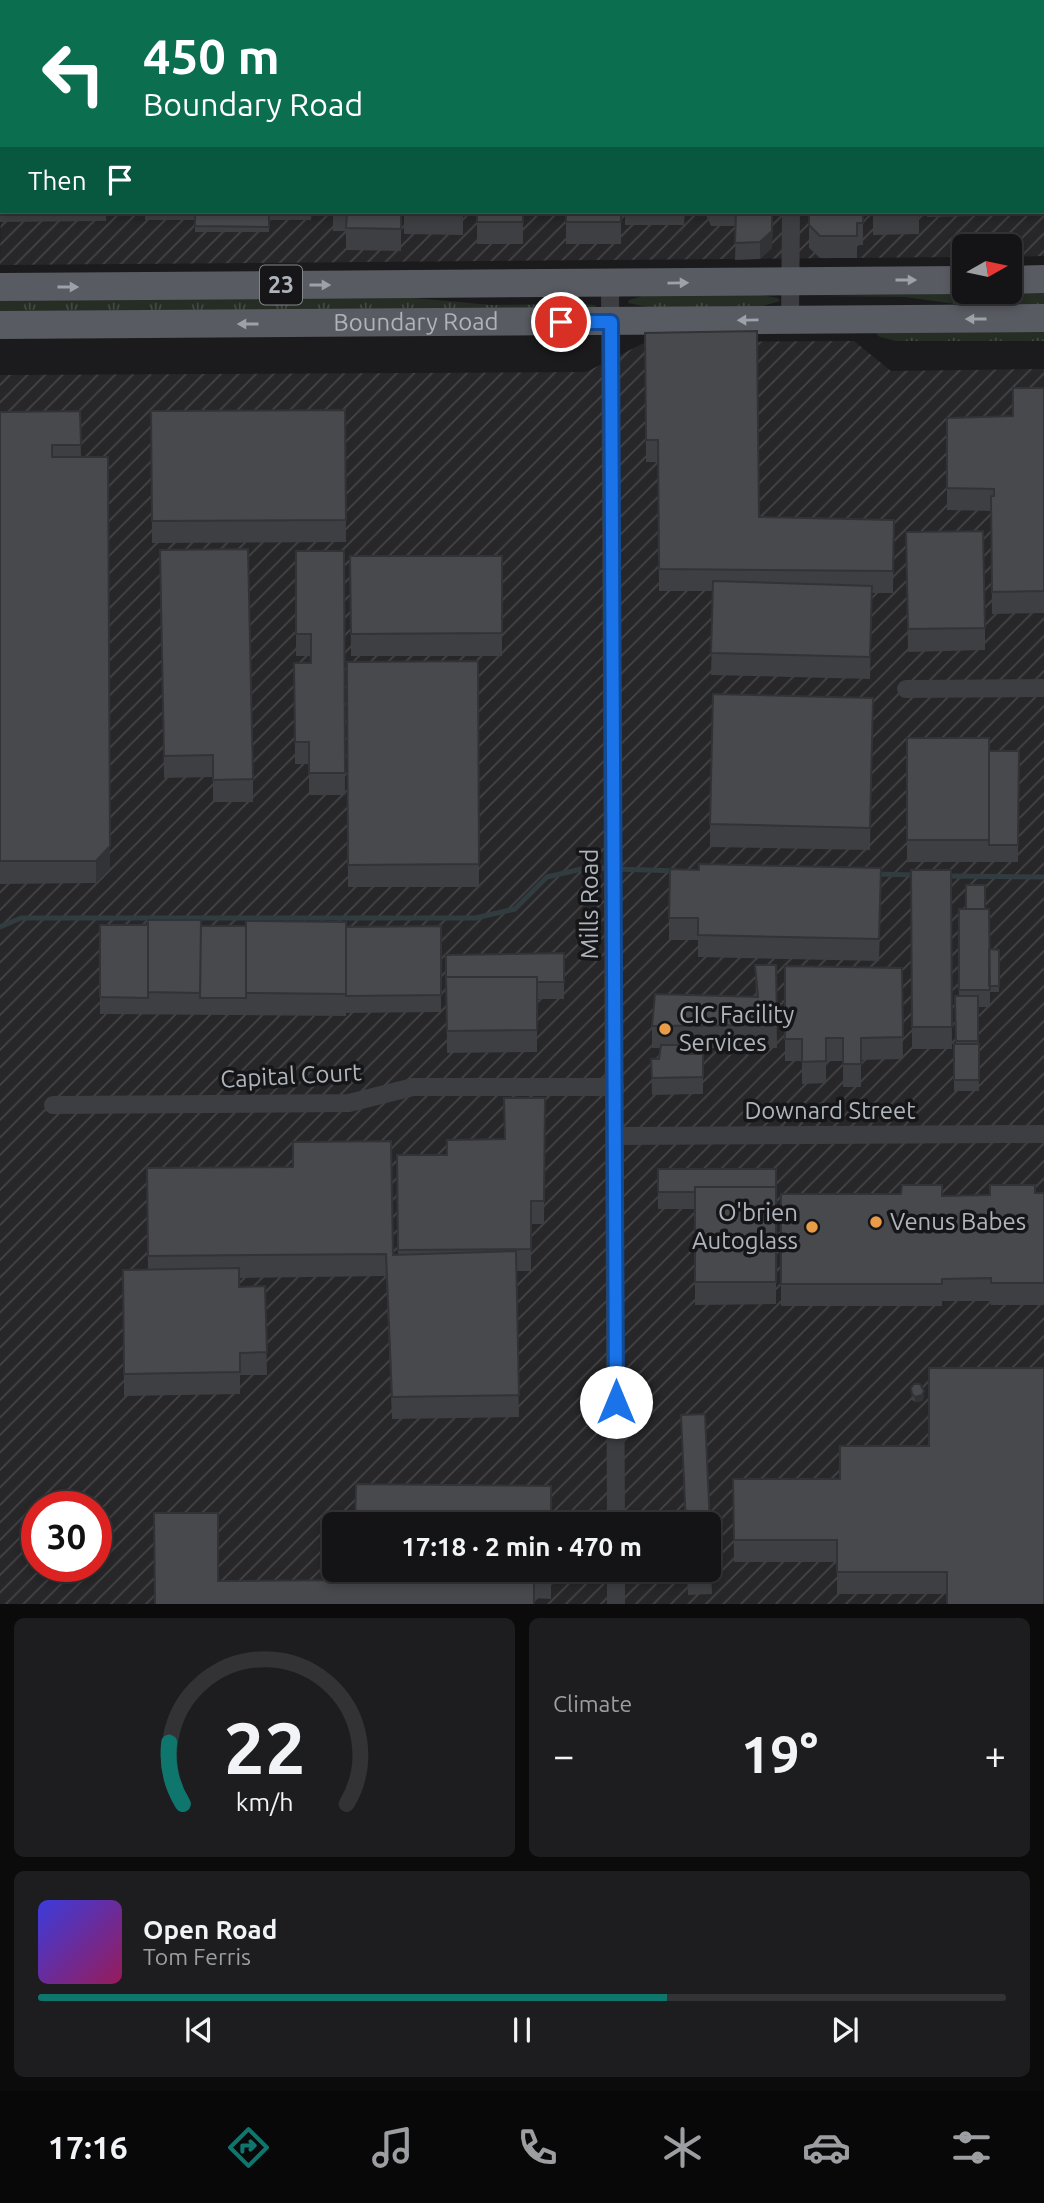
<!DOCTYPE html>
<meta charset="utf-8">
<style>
body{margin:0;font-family:Ubuntu,sans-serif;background:#1d1d1f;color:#f1f3f6;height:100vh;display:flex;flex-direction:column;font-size:26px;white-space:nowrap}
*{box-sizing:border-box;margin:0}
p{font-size:23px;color:#9d9ea1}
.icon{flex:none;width:38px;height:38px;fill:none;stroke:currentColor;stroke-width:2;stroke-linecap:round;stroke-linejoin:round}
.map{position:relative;height:1604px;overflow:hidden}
.details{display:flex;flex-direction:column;gap:14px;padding:14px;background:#0b0b0c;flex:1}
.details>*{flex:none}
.banner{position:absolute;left:0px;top:0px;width:1045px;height:214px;box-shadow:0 4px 10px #0003,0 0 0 2px #333335;background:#0b6e4f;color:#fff;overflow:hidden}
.needle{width:46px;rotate:81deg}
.controls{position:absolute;left:952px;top:234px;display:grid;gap:14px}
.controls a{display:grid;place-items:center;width:70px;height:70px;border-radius:10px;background:#141416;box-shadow:0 4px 10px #0003,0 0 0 2px #333335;font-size:35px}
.speed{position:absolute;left:21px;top:1491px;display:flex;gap:14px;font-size:35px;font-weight:700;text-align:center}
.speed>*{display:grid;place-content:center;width:91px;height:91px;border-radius:50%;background:#141416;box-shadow:0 4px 10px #0003,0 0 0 2px #333335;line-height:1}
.speed .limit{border:10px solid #d22;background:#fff;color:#111}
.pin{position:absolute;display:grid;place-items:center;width:60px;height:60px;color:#fff;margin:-30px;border:4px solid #fff;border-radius:50%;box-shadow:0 2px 7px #0007}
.me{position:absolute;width:77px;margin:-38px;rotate:0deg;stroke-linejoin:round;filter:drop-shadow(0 0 5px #0008)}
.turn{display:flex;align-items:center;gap:24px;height:147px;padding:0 28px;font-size:32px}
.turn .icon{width:91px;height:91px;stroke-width:2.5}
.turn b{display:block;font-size:49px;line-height:60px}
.then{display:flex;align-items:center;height:66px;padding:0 28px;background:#0003;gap:14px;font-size:26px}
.big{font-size:52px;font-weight:600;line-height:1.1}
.details .widget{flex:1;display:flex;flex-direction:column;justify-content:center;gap:10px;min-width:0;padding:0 24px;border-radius:10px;background:#1d1d1f}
.details .dial{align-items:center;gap:0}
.dial svg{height:182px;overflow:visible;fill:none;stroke:#333335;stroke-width:7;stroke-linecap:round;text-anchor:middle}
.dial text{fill:#f1f3f6;stroke:none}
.song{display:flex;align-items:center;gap:21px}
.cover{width:84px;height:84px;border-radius:10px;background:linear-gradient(135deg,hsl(240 70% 55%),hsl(330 70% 35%))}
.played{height:7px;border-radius:4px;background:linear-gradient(90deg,#0f766e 65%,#333335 65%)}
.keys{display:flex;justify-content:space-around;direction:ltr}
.heat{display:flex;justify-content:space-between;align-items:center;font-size:38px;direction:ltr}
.details .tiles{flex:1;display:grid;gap:14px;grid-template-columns:1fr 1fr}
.widget:last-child{grid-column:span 2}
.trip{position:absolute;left:322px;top:1512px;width:399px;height:70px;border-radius:10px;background:#141416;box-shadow:0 4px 10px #0003,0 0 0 2px #333335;font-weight:600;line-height:70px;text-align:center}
.menu{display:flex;height:112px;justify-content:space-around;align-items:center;background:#080809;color:#9d9ea1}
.menu .icon{width:49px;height:49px}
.menu .active{color:#0f766e}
.menu b{font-size:32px;color:#f1f3f6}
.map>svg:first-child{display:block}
.industrial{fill:url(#industrial-furrows);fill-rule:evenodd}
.grass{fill:url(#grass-tufts)}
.forest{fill:url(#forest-crowns)}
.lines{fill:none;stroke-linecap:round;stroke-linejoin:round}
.stream{stroke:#313c41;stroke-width:5}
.minor{stroke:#3c3e42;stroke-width:18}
.primary{stroke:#585b61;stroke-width:28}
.wall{fill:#3e3f42}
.shaded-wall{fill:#323336}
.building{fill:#48494d;stroke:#323336;stroke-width:2}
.oneway{fill:#9da2a9}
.route-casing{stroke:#114b97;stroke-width:18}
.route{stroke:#1a73e8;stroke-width:12}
.poi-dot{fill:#e89c48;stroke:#161618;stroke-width:2.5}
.labels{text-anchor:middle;stroke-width:7;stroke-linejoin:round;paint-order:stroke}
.shield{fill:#161618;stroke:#80858a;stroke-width:2}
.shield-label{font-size:23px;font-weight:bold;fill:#aeb4bb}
.street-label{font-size:24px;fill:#aeb4bb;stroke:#161618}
.poi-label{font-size:24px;fill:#aeb4bb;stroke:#161618;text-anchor:start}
</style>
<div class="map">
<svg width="1044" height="1605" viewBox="0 0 1044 1605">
<defs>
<pattern id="industrial-furrows" width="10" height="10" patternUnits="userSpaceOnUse" patternTransform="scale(1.75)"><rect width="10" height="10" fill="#27272a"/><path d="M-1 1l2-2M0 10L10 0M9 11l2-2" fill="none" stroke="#444447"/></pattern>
<pattern id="grass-tufts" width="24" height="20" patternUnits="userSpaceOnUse" patternTransform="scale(1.75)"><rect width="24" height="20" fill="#252d25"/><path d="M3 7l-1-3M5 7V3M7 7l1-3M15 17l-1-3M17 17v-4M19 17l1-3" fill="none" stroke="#424943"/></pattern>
<pattern id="forest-crowns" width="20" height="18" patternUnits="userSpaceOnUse" patternTransform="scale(1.75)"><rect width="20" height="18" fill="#252d25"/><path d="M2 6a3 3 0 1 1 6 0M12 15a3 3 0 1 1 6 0" fill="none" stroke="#424943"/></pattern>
</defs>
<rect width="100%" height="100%" fill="#1b1b1d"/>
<path class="industrial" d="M327 0H1044V256L1010 257V247H964V257L0 265 2 96V212H1043V2H327Z
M854 341 891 371 1044 369V1604H0V375L586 372 646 342ZM37 1507H96V1566H37ZM334 1524H709V1570H334Z"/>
<path class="grass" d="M1044 292V305H963L905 297 815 296Z
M755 294 778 298 780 301 763 306 653 308 628 303 629 300 643 296Z
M404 297 491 305 582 304 595 305 596 307 0 312V299Z
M1044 329V341H896L880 337 874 332Z"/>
<path class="forest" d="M0 0H199L2 2 0 51Z"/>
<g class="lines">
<path class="stream" d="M0 74H2
M876 874 915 875
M946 876 1044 877
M0 927 21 918H475L515 909 547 877 586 868 677 871"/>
<path class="minor" d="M792 2V0
M610 283 616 1524
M790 320 791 212
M906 689 1044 688
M53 1105 349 1103 413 1087H615
M616 1136 1044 1134
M616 1570V1605"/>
<g class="primary">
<path d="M1010 280 1044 279"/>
<path d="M0 287 964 280"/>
<path id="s1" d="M0 325 1044 318"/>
</g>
</g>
<path class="wall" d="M1044 0V127H1043V2Z
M0 109H2V212H106V221L0 222Z
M145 212H312L311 220H269V232H195V220H145Z
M333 212H401V251L346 250V231H333Z
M404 212H463V235L404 234Z
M477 212H523V244H477Z
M566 212H621V244H566Z
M625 212H685L684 225H625Z
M702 212H773L772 248 760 259 735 260 736 226H711L706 215Z
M809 212H863V245H857V258H820L809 248Z
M873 212H919V234L873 235Z
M927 212H974V216L927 217Z
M1010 212H1039V213H1010Z
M645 333 759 517 894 520 893 593H872L870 679 711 675 713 591H659L658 462H646Z
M1044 388V613L992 614 991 511 947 510V418L1013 416Z
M345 410 346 542 152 543 151 411Z
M80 411 81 457 110 869 96 883 0 884V412Z
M296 551H344L345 795H309V764H295L294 663H311V656H296Z
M906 555 985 628V650L908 652Z
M350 556H502V656H351Z
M160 572 253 779V802H213V777L164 778Z
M478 661 479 887H348L347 662Z
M873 698 870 850 710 847V824Z
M907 738 989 816 1019 751 1018 862H907Z
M911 870H951L952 1049H912Z
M881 890 879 961 698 957V940H669V918Z
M959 909H985L989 949 999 950V992H990V1007H978L979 1091H954V1044H956L955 996H959Z
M100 925 346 927 441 926V1012L346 1013V944V1016L100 1014Z
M564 953V999H537V1052L447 1053 446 955Z
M755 965H776L777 1048H684V1054H703V1094L652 1095 651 1059H659L661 1048H652V1026L756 997Z
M785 966 902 968 903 1059 861 1060V1087H843V1061H826V1083L802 1084V1061H785Z
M545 1098 544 1224H531V1271H516L519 1417 392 1419 386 1276 239 1278V1287L265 1286 267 1375H240V1394L124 1396 123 1270H148L147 1168 393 1255H398L397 1155H447L504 1139Z
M658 1169H776V1304L695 1305V1209H658Z
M1044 1193V1305H991V1301H942V1306H781V1194L942 1196Z
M1044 1368 947 1594H837V1562H734L733 1479H840L929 1446Z
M911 1388 924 1397 922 1401 915 1402 912 1400Z
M705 1414 712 1594 688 1595 687 1570H709V1524H685L681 1415Z
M551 1570V1599L218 1581 355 1580Z"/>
<path class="shaded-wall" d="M773 212 772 248 760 259V242Z
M110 846V869L96 883V861Z
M924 1391V1397L922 1401 915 1402V1397Z"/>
<path class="building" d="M277 0H322V2H270Z
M568 0H624V2H568Z
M631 0H675V2H631Z
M675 0H699L698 2H675Z
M707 0H774V2H707Z
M927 0H973V2H927Z
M1025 0H1044V110H1043V2H1025Z
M0 109H2V199H0Z
M347 212H401V229L346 228Z
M404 212H463V213Z
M477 212H523V222H477Z
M566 212H621V222H566Z
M736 212H772V231L760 242 735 243Z
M809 212H863V223H857V236H820L809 225Z
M269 214V227L195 226V215Z
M757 331 759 517 894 520 893 571 659 569 658 440H646L645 333Z
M1013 388H1044V591L992 592 991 496H994V489L947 488V418L1013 416Z
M345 410 346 520 152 521 151 411Z
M80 411 81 445H52V457H108L110 846 96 861H0V412Z
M983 531 985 628 908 629 906 532Z
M248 549 253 779 213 780V755L164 756 160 550Z
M296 551H344L345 773H309V742H295L294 663H311V634H296Z
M350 556H502V633L351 634Z
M713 581 872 586 870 657 711 653Z
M478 661 479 864 348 865 347 662Z
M713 694 873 698 870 828 710 824Z
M907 738H989V840H907Z
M989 751H1019L1018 845H989Z
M699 864 881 868 879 939 698 935V918H669L670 869 699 870Z
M911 870H951L952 1027H912Z
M966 885H985V909H966Z
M959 909H989L990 990H959Z
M148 920H201L200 993 148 992Z
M246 921 346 922V994L246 993Z
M100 925H148V998L100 997Z
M201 926H246V998H200Z
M441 926V995L346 996V927Z
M989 949 999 950V986H989Z
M564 953V982H537V977H446V983V955Z
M755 965H776L777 1025 652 1026 655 994 758 997Z
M785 966 902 968 903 1037 861 1038V1064H843V1038H826V1061L802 1062V1039H785Z
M446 977H537V1030L447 1031Z
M955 996H978V1041H956Z
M954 1044H979V1080H954Z
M661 1045H684V1054H703V1077L652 1078 651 1059H659Z
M504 1098H545L544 1201H531V1249L398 1250 397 1155H447V1140L505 1139Z
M391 1141 393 1255 516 1251 519 1395 392 1397 386 1254 148 1256 147 1168 293 1167V1142Z
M658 1169H776V1187H695V1192H658Z
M902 1185H942V1196L990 1195V1185H1035V1193H1044V1283H991V1278L942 1279V1284H781V1194H901Z
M695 1187H776V1282H695Z
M239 1268V1287L265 1286 267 1352 240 1353V1372L124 1374 123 1270Z
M929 1368H1044V1605H947V1572H837V1540H734L733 1479H840V1446H929Z
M914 1384H920L924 1391 922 1395 915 1397 912 1394 911 1388Z
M705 1414 712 1571 688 1573V1570H709V1524H686L681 1415Z
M356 1484 551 1486V1524H355Z
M154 1513H218V1581L355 1580V1570H551V1582H534V1605H155Z"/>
<defs><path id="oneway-solid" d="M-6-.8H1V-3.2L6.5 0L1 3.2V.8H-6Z" transform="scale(1.75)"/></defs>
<g class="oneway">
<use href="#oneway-solid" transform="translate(906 280)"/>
<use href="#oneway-solid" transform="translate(678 283) rotate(-1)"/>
<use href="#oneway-solid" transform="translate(320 285)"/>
<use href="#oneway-solid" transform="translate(68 287)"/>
<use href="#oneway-solid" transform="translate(976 319) rotate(180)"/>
<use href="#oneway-solid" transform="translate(748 320) rotate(179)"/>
<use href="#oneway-solid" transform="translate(248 324) rotate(180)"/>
</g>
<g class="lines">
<defs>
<path id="route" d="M561 322H611L616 1402"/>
</defs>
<use href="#route" class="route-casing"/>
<use href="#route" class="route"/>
</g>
<g class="poi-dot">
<circle cx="665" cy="1029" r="7"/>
<circle cx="876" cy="1222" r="7"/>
<circle cx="812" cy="1227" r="7"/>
</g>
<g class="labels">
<rect class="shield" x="260" y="265.5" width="42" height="39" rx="5"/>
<g class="shield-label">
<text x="281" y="293">23</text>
</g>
<g class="street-label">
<text dy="8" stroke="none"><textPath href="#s1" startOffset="416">Boundary Road</textPath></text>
<text transform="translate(590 904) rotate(-90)" y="8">Mills Road</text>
<text transform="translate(291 1076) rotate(-3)" y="8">Capital Court</text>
<text x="830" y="1119">Downard Street</text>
</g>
<g class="poi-label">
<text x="679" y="1023">CIC Facility<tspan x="679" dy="28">Services</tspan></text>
<text x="798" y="1221" text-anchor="end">O'brien<tspan x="798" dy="28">Autoglass</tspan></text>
<text x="890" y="1230">Venus Babes</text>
</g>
</g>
</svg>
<div class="controls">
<a><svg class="needle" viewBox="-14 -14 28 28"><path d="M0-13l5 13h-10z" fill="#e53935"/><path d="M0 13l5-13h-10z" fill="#9d9ea1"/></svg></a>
</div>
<div class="speed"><div class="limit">30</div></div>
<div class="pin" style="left:561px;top:322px;background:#d93025"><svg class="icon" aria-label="arrive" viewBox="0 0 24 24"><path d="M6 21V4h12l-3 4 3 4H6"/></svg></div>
<svg class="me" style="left:616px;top:1402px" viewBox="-20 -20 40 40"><circle r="19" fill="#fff"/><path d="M0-13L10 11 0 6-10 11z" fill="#1a73e8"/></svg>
<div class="trip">17:18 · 2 min · 470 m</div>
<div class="banner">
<div class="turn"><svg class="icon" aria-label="left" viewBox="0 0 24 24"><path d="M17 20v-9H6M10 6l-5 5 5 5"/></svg><div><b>450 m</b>Boundary Road</div></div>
<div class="then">Then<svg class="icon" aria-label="arrive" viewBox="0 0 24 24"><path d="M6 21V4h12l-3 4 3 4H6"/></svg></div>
</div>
</div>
<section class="details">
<div class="tiles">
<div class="widget dial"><svg viewBox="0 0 100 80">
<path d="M14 69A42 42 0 1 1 86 69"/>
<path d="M14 69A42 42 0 0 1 8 42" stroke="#0f766e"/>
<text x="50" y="56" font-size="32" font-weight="700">22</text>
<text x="50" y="72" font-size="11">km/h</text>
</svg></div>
<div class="widget"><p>Climate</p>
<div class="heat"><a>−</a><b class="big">19°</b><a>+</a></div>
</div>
<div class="widget">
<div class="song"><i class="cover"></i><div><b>Open Road</b><p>Tom Ferris</p></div></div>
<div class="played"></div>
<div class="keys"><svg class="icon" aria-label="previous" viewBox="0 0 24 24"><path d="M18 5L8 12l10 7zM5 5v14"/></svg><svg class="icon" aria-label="pause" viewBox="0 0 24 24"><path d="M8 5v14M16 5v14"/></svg><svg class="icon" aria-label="next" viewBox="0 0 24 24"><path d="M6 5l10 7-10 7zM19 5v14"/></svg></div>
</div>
</div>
</section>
<nav class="menu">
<b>17:16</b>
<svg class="icon active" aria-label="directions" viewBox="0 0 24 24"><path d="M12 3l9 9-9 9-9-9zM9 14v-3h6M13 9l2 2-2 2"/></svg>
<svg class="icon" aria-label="music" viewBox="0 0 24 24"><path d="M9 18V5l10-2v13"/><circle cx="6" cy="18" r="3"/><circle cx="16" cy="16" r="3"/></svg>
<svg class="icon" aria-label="phone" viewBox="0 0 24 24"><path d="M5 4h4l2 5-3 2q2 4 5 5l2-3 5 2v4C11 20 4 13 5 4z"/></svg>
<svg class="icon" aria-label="climate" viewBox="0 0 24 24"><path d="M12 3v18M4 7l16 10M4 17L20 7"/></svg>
<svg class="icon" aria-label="car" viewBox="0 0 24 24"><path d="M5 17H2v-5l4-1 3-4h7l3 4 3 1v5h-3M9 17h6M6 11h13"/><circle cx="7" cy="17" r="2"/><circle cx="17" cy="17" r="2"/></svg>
<svg class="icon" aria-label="filters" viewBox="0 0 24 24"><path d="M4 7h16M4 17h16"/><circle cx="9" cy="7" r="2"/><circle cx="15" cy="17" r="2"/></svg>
</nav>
